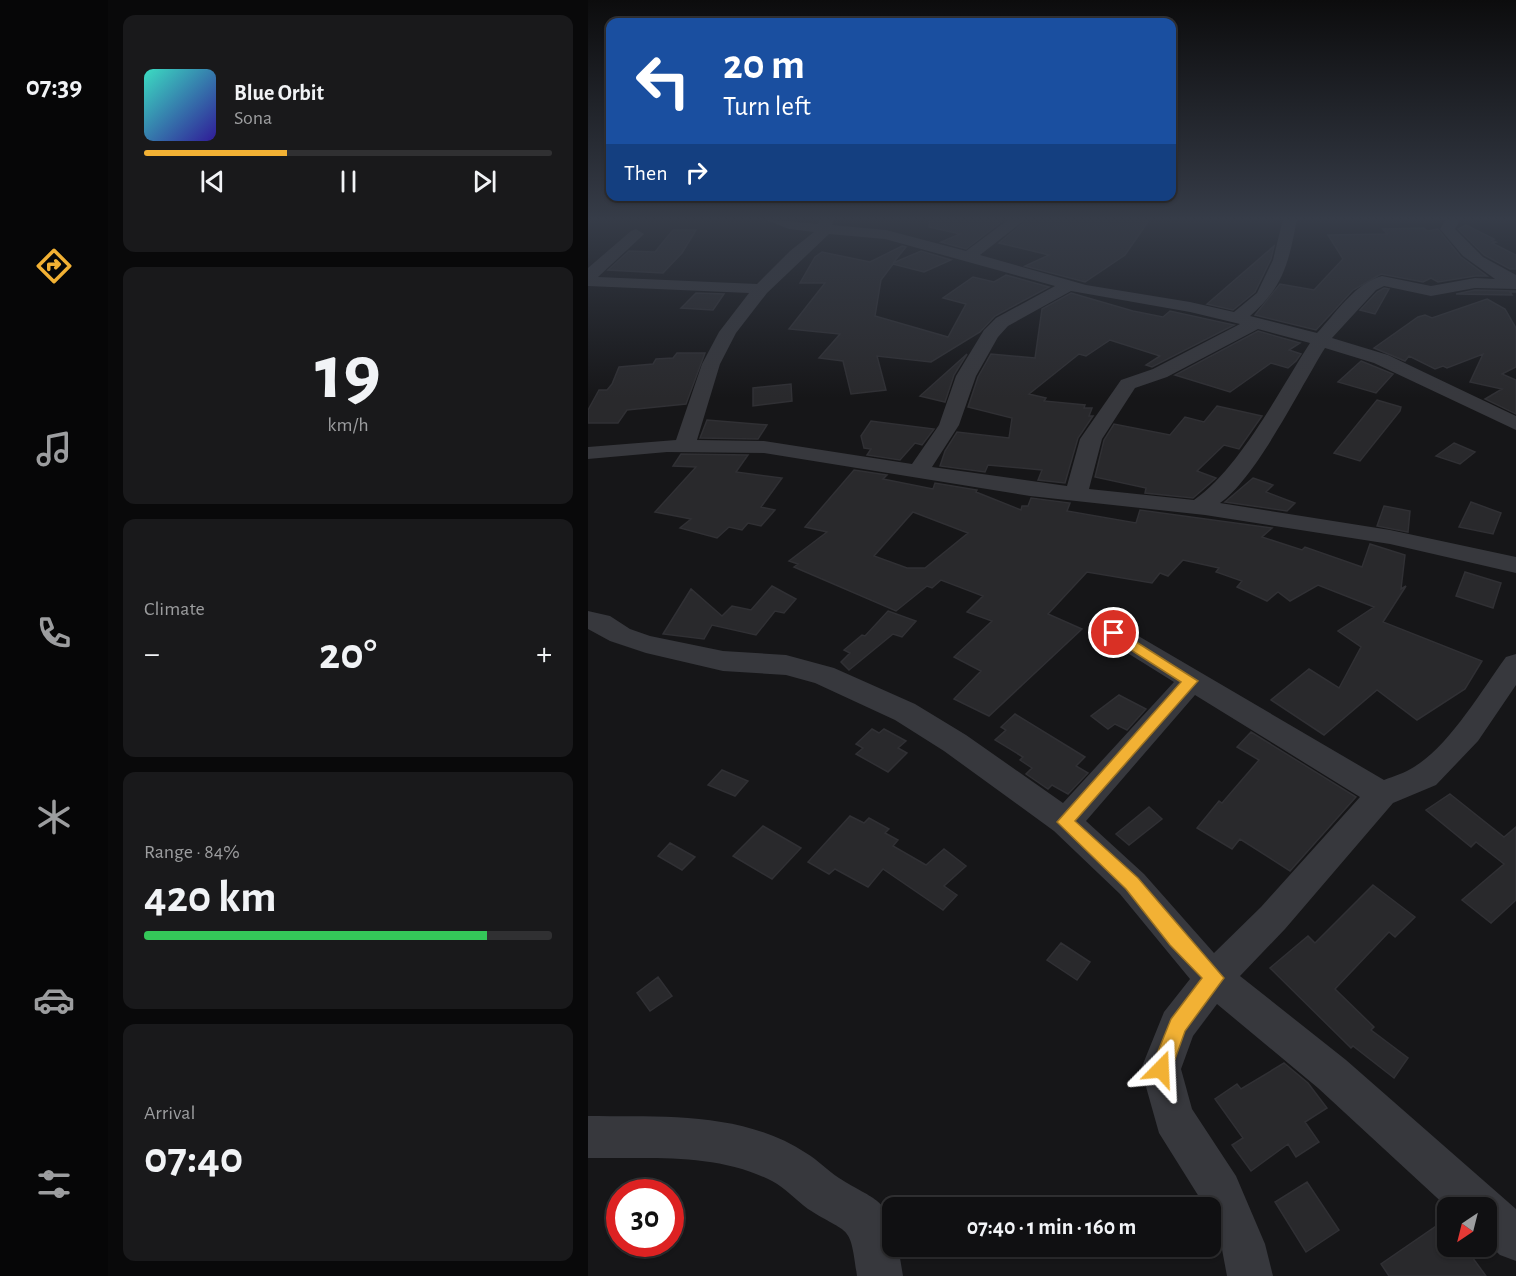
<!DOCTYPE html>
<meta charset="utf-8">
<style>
body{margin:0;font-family:"Alegreya Sans",sans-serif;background:#19191b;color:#f1f3f6;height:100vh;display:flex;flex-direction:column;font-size:22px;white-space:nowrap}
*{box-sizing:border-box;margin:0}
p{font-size:20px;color:#9c9d9f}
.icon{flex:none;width:33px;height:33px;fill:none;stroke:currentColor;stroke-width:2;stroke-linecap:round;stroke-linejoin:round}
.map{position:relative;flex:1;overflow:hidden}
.panel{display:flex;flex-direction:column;gap:15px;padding:15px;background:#09090a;width:480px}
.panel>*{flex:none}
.hud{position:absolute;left:18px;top:18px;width:570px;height:183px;border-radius:12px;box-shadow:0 2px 4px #0004,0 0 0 2px #303032;background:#1a4fa0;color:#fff;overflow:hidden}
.needle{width:39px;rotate:215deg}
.fabs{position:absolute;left:849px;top:1197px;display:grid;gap:12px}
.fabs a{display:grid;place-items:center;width:60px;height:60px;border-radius:12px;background:#101012;box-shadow:0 2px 4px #0004,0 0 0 2px #303032;font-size:30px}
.speed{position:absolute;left:18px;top:1179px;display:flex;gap:12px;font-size:30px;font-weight:700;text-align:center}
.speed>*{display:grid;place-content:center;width:78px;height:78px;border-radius:50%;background:#101012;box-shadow:0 2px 4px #0004,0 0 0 2px #303032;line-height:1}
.speed .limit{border:9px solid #d22;background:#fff;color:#111}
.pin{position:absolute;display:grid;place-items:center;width:51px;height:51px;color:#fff;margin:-26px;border:3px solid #fff;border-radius:50%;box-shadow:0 2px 6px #0007}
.me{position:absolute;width:66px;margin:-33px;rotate:21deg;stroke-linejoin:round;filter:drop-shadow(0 0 4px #0008)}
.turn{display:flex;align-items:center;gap:21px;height:126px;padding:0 18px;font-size:27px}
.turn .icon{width:78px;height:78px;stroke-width:2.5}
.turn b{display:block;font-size:42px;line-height:51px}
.then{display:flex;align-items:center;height:57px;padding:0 18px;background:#0003;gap:12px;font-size:22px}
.big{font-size:45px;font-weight:600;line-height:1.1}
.panel .widget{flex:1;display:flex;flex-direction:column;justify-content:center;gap:9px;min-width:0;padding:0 21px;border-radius:12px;background:#19191b}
.panel .dial{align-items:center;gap:0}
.dial b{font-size:78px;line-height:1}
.song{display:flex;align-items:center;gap:18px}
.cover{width:72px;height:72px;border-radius:9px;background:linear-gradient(135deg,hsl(170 70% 55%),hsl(250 70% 35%))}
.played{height:6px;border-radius:3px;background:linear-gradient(90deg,#f2b134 35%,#303032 35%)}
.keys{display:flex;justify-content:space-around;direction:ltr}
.heat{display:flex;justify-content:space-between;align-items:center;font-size:33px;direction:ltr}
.charge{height:9px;border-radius:4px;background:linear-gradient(90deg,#34c759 84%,#303032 0)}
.trip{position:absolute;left:294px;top:1197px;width:339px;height:60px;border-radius:12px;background:#101012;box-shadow:0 2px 4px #0004,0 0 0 2px #303032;font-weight:600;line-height:60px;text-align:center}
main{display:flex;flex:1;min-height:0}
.tabs{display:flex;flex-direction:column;width:108px;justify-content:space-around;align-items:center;background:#060607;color:#9c9d9f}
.tabs .icon{width:42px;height:42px}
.tabs .on{color:#f2b134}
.tabs b{font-size:27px;color:#f1f3f6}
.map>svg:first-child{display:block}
.building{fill:#29292c;stroke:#303034;stroke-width:1.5;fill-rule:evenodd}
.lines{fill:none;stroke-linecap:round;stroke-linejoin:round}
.minor{fill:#37383d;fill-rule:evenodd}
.route{fill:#f2b134;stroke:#9d7322;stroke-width:1.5}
</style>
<main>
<nav class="tabs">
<b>07:39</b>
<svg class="icon on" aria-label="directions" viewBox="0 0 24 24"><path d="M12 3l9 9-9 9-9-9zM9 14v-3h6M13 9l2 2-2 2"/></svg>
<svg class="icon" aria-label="music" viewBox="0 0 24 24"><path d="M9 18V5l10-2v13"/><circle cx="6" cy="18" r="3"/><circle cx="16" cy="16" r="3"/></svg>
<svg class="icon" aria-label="phone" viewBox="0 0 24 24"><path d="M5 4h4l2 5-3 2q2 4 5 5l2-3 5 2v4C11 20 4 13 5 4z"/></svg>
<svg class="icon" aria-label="climate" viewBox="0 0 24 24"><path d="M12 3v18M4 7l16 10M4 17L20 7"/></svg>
<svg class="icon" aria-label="car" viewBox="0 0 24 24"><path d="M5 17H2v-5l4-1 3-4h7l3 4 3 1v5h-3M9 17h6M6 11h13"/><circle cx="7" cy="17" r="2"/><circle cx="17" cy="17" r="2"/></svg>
<svg class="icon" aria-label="filters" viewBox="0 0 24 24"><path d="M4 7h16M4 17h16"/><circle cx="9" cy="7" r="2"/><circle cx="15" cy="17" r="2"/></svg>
</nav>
<section class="panel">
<div class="widget">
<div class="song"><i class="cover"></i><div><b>Blue Orbit</b><p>Sona</p></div></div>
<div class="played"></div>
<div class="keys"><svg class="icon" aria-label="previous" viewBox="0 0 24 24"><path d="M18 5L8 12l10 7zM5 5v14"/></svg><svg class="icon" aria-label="pause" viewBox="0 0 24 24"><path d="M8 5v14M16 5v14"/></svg><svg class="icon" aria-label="next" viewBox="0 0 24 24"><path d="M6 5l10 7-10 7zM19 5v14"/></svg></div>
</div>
<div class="widget dial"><b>19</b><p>km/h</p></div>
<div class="widget"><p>Climate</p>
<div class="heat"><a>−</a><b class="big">20°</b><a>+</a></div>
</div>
<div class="widget"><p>Range · 84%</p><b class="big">420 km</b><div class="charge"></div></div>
<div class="widget"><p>Arrival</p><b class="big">07:40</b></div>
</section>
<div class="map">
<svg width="928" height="1276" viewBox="0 0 928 1276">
<rect width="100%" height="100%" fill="#161618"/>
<path class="building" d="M342 219H417L378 249 353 242 372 234 341 227Z
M440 219H562L537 255 497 282 437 266 461 255 411 243Z
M878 225 906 239 903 240 908 242 904 243 928 255V269H922L896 255 870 229Z
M836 228 839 231 850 229 873 257 899 276H887L850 282 843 278 835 282 793 274 765 290 728 330 667 315 692 284 726 290 755 259 740 235 799 234 795 229Z
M85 230H108L94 253 75 273 20 270 41 251 67 252Z
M314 246 318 247 305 263 333 251 363 260 336 272 305 264 293 280 287 316 360 337 378 304 355 298 385 277 406 282 418 275 461 287 407 316 392 332 343 362 289 356 298 390 263 394 255 361 231 358 252 334 201 329 237 283H212L227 257 234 252 282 262Z
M686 246 683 259 667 292 645 310 619 304Z
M796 288 801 289 787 314 772 310 789 292Z
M887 290 928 291V292H922L924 295 868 294Z
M108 293 136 294 125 310 93 308Z
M483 293 545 311 575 317 582 311 646 325 564 367 558 365 572 356 522 340 498 356 491 354 441 394 458 398 456 401 497 405 496 408H504L501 416H505L490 438 477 483 450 480 454 470 400 465 397 472 352 466 357 451 369 432 421 438 424 418 380 407 390 377 403 354 447 358 454 309Z
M899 299 917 309 928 328V367L914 374 928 380V414L897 399 914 389 882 382 895 354 859 368 855 366 847 369 821 356 817 361 786 348 830 317 837 315 844 318Z
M670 331 712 343 701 350 713 354 708 361 700 368 683 363 642 392 587 375Z
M89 353H117L98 404 39 410 30 423H0V410L11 390H19L24 384 31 367 65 364 68 359 85 358Z
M379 354 366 375 357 402 332 396Z
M773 361 805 374 788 393 750 382Z
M203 384 204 401 165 406V388Z
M789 400 813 407 812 411 772 461 746 453Z
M629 406 674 416 651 449 636 445 609 471 628 478 605 498 557 493 558 488 507 477 516 440 526 424 582 435 597 417 616 422Z
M119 420 179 425 170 439 112 438Z
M283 421 290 422 346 429 334 445 327 443 312 460 279 455 283 449 276 448 273 436Z
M866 443 887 452 872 464 848 456Z
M93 454 160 455 148 472 194 478 173 507 187 510 173 526 160 523 154 530 141 527 129 538 92 528 103 519 67 512 108 467 85 466Z
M266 470 299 475 295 479 345 489 347 483 389 490 388 492 433 510 434 506H440L443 498 482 503 479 511 548 523 552 510 684 528 674 537 714 550 717 547 774 567 782 544 817 555 813 589 818 586 795 622 894 661 877 689 829 720 789 690 736 735 683 700 721 669 751 688 773 647 750 631 786 607 730 585 702 601 690 592 679 601 649 587 654 581 628 572 631 568 595 560 580 576 572 573 564 583 499 572 460 614 494 629 401 716 366 699 393 671 366 657 404 621 379 612 395 596 353 580 344 588 339 586 308 611 206 567 210 564 201 561 239 532 217 527ZM325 512 380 533 337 568H319L286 556Z
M665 478 685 485 678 492 707 503 699 511 637 502Z
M883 502 913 513 905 534 871 527Z
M796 506 822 511 820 532 789 526Z
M877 572 913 583 905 608 868 596Z
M184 586 208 599 196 613 187 611 168 635 124 625 116 639 75 634 103 589 134 616 144 606 163 610Z
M300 611 328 621 314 637 305 634 261 670 253 662 262 653 256 650 274 635 277 636Z
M531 695 558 709 539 730 527 724 520 729 503 716Z
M427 714 497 757 488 766 500 773 480 794 464 785 460 789 438 774 444 768 432 760 435 757 407 740 418 730 413 727Z
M284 729 291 733 296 729 318 741 310 748 319 753 300 772 268 754 275 748 268 744Z
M663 732 768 797 702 871 652 839 644 849 609 828 631 801 634 803 671 760 649 747Z
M134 770 160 781 147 796 120 785Z
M862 794 916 837 928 827V900L903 923 874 900 916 864 888 842 883 847 838 810Z
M561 807 574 819 541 845 528 834Z
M262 816 276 823 281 818 301 829 297 833 310 840 305 846 338 865 356 849 378 866 356 886 369 895 355 910 295 869 280 887 247 869 241 874 220 862Z
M175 826 213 848 184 879 145 856Z
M82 843 107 857 94 870 70 856Z
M785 885 827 917 807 937 801 932 747 989 786 1027 783 1030 820 1058 806 1078 765 1046 763 1048 682 968 720 936 727 943Z
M473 943 502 962 489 980 459 960Z
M70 977 84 996 62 1011 49 993Z
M696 1063 720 1083 739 1108 717 1122 731 1142 708 1157 700 1144 663 1171 644 1145 655 1138 627 1099 649 1084 653 1089Z
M719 1182 751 1230 718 1252 687 1202Z
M860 1218V1246H876L898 1276H801L793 1264Z"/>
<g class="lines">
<path class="minor" d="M176 219 230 224 232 219H246L244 225 298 230 378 251 421 219H438L392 255 498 285 602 302 646 312 669 293 685 260 695 219H709C701 261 696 287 662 316L729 333C748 313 767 283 794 276L843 286 887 278 907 279 875 256 852 229 858 219H873L867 229 895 257 928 275V289L887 288 843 296 796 286 788 290 744 338 800 355 928 416V430L786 363 737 348C712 388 668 478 632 503L802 530 928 557V573L802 544 617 515 442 496 176 453 79 452 0 459V447L88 440 114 364 131 332 161 293 0 286V268L43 231 48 229 56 234 53 237 10 277 169 284 202 251 226 232 201 229ZM241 234 297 239 467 286 408 318 396 330 368 376 351 425 324 464 176 441 109 440 132 364 148 333 179 293ZM483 291 602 312 652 324 565 369 533 380 492 439 479 486 344 467 371 425 388 376 410 337 420 326ZM670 329 722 343C691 391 652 468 606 500L501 489 514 439 547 388 579 377Z
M0 611 22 616 42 629 62 636 135 651 198 655 246 668 327 704 378 735 475 803 586 682 517 639 513 633 517 627 526 624 535 627 796 780C806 776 817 773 826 767 862 745 893 691 918 657L928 654V685L890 741 848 785 805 803 697 929 652 976 758 1060 928 1209V1261L912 1255 898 1242V1208H860L730 1088 629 1004 605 1036 593 1069 604 1109 648 1176 677 1244 685 1276H639L633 1244 622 1219V1208H618L571 1133 553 1069 576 1012 602 979 532 894 466 831 356 751 307 720 227 683 198 675 135 671 58 653 22 641 0 629ZM607 695 772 797 673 907 626 953 556 874 498 821Z
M0 1116C73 1117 154 1111 218 1153 230 1160 239 1170 251 1178 286 1201 304 1197 304 1246H310L315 1276H269C262 1222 262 1236 220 1209 208 1200 197 1188 184 1181 128 1152 61 1159 0 1158Z"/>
</g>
<linearGradient id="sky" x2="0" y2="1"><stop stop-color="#0c0c0d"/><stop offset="0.55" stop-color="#363c48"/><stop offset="1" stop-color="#363c48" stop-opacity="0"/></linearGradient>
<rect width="928" height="398" fill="url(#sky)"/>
<path class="route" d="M526 628 610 681 487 821 550 878 636 978 597 1031 581 1076 573 1079 566 1076 563 1069 583 1019 614 978 582 945 538 889 469 822 593 682 521 636 519 633Z"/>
</svg>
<div class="fabs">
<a><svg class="needle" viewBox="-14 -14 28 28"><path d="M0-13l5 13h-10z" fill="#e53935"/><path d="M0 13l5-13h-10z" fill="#9c9d9f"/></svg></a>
</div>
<div class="speed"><div class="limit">30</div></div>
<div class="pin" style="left:526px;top:633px;background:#d93025"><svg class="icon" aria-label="arrive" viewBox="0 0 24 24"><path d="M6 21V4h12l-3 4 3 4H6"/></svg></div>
<svg class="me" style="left:573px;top:1069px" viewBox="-20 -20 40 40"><path d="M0-17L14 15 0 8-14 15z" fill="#f2b134" stroke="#fff" stroke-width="4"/></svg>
<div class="trip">07:40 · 1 min · 160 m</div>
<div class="hud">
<div class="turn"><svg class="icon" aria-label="left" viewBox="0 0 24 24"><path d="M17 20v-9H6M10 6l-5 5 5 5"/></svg><div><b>20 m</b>Turn left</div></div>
<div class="then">Then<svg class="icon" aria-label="right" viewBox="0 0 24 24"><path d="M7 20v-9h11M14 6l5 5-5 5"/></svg></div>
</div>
</div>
</main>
